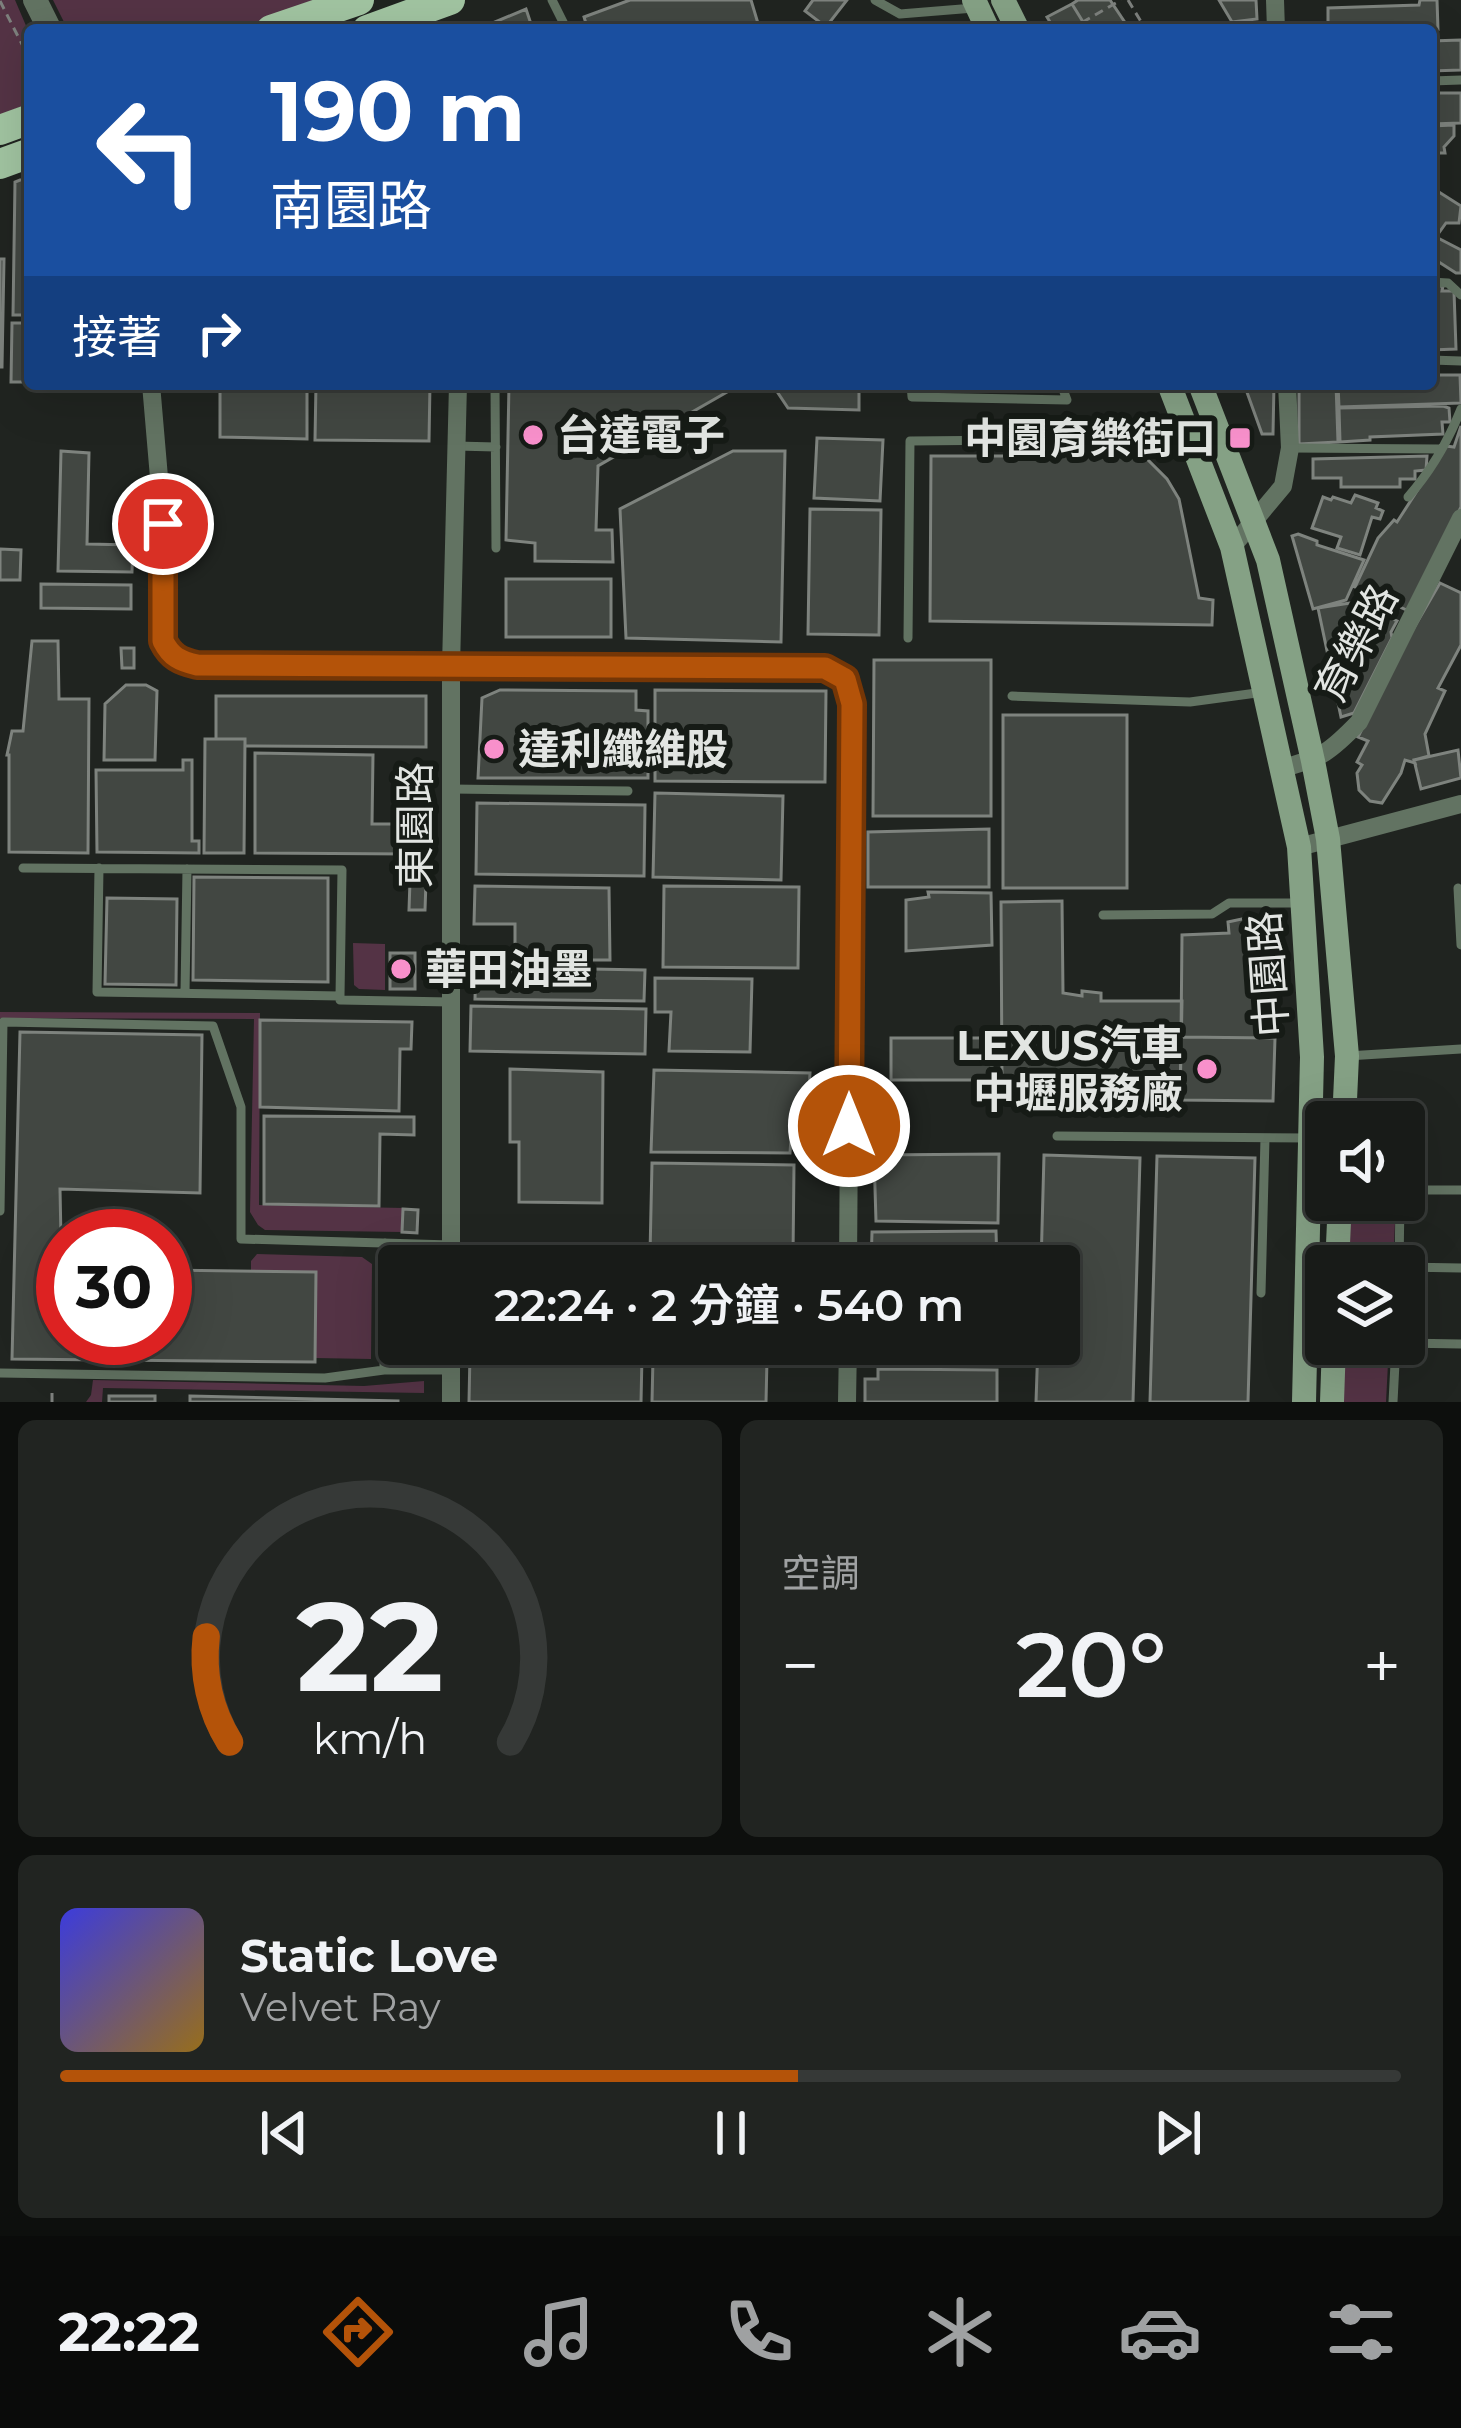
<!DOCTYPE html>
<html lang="zh-TW">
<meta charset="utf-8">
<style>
body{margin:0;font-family:Montserrat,"Noto Sans TC",sans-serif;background:#212421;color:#f1f3f6;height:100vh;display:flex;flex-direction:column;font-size:45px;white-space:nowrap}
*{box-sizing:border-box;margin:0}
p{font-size:39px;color:#9fa1a2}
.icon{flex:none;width:66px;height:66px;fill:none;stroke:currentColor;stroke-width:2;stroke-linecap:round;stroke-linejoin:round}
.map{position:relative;height:1402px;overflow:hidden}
.panel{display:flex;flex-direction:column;gap:18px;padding:18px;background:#0d0f0d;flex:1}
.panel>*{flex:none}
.guide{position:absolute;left:24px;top:24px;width:1413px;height:366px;border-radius:12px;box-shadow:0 12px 48px #0002,0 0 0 3px #363937;background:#1a4fa0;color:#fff;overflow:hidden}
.fabs{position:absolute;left:1305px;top:1101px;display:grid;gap:24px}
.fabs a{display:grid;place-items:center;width:120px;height:120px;border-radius:12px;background:#181b18;box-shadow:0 12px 48px #0002,0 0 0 3px #363937;font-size:60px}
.speed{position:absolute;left:36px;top:1209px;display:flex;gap:24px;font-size:60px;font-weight:700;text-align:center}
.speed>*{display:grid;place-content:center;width:156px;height:156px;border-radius:50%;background:#181b18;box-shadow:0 12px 48px #0002,0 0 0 3px #363937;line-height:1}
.speed .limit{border:18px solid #d22;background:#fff;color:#111}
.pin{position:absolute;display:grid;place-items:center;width:102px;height:102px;color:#fff;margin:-51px;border:6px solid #fff;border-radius:50%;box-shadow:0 3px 12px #0007}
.me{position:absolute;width:132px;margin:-66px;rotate:0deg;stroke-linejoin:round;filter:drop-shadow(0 0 9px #0008)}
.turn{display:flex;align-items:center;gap:42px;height:252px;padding:0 48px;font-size:54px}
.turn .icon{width:156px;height:156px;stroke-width:2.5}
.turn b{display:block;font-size:84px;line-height:102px}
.then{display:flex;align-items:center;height:114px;padding:0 48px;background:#0003;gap:24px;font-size:45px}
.big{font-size:90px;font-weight:600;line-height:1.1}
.panel .widget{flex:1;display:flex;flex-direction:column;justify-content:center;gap:18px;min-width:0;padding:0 42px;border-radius:18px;background:#212421}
.panel .dial{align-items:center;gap:0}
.dial svg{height:312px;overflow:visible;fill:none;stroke:#363937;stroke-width:7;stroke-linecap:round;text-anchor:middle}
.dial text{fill:#f1f3f6;stroke:none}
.song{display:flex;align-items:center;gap:36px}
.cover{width:144px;height:144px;border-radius:18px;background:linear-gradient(135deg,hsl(240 70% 55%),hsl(40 70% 35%))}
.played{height:12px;border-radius:6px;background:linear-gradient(90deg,#b45309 55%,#363937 55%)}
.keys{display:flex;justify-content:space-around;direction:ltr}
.heat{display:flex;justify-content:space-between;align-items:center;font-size:66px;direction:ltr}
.panel .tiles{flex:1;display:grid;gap:18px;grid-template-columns:1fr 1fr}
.widget:last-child{grid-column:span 2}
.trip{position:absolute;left:378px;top:1245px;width:702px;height:120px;border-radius:12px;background:#181b18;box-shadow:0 12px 48px #0002,0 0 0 3px #363937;font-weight:600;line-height:120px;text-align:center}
.dock{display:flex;height:192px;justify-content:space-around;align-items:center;background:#0a0b0a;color:#9fa1a2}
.dock .icon{width:84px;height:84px}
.dock .selected{color:#b45309}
.dock b{font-size:54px;color:#f1f3f6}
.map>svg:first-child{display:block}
.green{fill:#543345}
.building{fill:#424742;stroke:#7e837e;stroke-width:3}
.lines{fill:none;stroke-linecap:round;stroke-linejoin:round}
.path{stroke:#7d807d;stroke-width:3;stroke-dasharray:9 6;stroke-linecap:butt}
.service{stroke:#627362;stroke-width:9}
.minor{stroke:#627362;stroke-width:18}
.tertiary{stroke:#627362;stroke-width:24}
.secondary{stroke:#85a185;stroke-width:24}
.primary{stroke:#a1c4a1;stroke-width:30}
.route-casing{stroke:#753606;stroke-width:30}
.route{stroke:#b45309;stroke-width:21}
.poi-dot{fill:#f890cb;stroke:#161b16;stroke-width:4.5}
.labels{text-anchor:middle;stroke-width:12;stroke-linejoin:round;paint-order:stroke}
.poi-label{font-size:42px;font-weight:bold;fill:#e2e5e2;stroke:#161b16;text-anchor:start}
.street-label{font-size:42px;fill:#e2e5e2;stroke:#161b16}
</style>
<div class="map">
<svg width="1461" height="1402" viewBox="0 0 1461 1402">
<rect width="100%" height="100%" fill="#202420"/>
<path class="green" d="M0 0H15L30 35V103L0 115Z
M53 0H334L246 30H68Z
M353 943 385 944V990L359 989 354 985Z
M0 1012 260 1013 259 1205 403 1208 402 1232 265 1230 258 1225 250 1212 254 1019 0 1018Z
M1345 1200H1396L1393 1266H1342Z
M257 1254 362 1257 372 1264 371 1359 315 1358V1272L251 1271V1261Z
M410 1256V1266H399V1344H425L424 1363C408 1363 401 1360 393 1345L395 1266 401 1259Z
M1339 1344H1389L1386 1402H1337Z
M93 1380 364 1386 424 1381V1393L103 1388 102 1402H86L91 1395Z"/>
<path class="building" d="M630 0H751L760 30H588L584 17Z
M813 0H847L826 27 805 11Z
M1078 0H1110L1130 30H1088L1072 4Z
M1219 0H1256L1257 19 1232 22Z
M1420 0H1437L1438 30 1433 37 1431 30H1328V8L1419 5Z
M1072 4 1088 30H1055L1047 17Z
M526 9 533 30H476Z
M1461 40V70L1431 71V41Z
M1431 93H1461V123L1431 124Z
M1454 125V136L1444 147 1445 153H1431V126Z
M20 180H30V315H13L15 182Z
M1431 187 1461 206 1459 223H1446L1436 237 1461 250V273H1456L1431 257Z
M0 259H4L2 367H0Z
M1431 286H1443L1442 291H1454L1456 349 1431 350Z
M12 323H30V382H11Z
M1431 375H1460L1461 403 1339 407 1338 384H1431Z
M220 384H307V439L220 437Z
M316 384H430L429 441 315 440Z
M509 384H741L598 466 596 530H612L613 562 535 561V543L506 540Z
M772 384H859V410L788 408Z
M1244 384H1274L1273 434H1262Z
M1299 384H1336L1338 442 1299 444Z
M1443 406 1449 408 1450 422H1442L1443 434 1370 437V440L1340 442 1339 408Z
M1461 426V507L1409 611 1355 587 1378 538 1394 520 1397 522 1446 446 1454 447Z
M817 438 883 440 880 501 814 498Z
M61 451 89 453 87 544 133 545 132 572 58 571Z
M733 451H785L781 642 626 638 620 509Z
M931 456H1144L1167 479 1179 499 1199 598 1213 600 1212 625 930 621Z
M1427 456 1426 470 1415 471V479H1400V487H1341V478H1313V459Z
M1355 495 1378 503 1376 508 1383 511 1380 519 1372 517 1360 555 1337 548 1341 537 1312 528 1323 497 1331 500 1333 497 1351 503Z
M810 509 881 510 879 635 808 634Z
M1298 534 1317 541V545L1364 560 1346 600 1313 609 1292 536Z
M0 549 21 550 20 580H0Z
M506 579H611V637H506Z
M1440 583 1461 593V645L1438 688 1445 691 1425 734 1429 756 1414 760 1415 763 1405 760 1401 773 1382 803 1370 801 1359 790 1357 773 1362 765 1357 762 1368 741 1358 737 1401 650Z
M41 584 131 585V609L41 608Z
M1350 603V605H1354L1355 612 1358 610 1359 613H1367L1366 607 1397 621 1391 632 1392 638 1354 713 1341 717 1318 608Z
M32 641H58L59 699H89L88 853 9 852V755H7L12 731H23Z
M121 648H134V668H122Z
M874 660H991V816H873Z
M126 685H146L157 691 155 760H104L105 704Z
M500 690 636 691V710L648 711V778H478L482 698Z
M655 690 826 691 825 782 655 781Z
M216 696H426V747L245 746V739H216Z
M1003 715H1127V888H1003Z
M205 739H245L244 853H204Z
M1458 750 1461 778 1421 789 1414 760Z
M255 753 373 755 372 824H409V854L255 853Z
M183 760H192V841H199V853L97 852 96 770H183Z
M655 793 783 796 781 880 653 877Z
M477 803 645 805 644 876 476 874Z
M989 829V887H868V832Z
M194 877 328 878V982L193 980Z
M410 881H426L425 910H409Z
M475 886 609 888 610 960H515V924H474Z
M664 886 799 887 798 968 663 967Z
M928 892 991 893 992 945 906 951V900L929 897Z
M107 898 177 899 176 985 105 984Z
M1062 901 1063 993 1082 996V991L1101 993V1001H1182L1180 1100 1080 1098 1067 1104H1042L1025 1089V1083H1002L1001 902Z
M1246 918V927H1275V1038L1181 1037 1182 935 1229 933 1228 922Z
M390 953H415V989H390Z
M476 967 645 970 644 1001 475 999Z
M655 978 752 979 750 1052 669 1051 671 1012H655Z
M471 1006 646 1009 645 1054 470 1051Z
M260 1020 412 1022 411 1049H400L399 1111 260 1107Z
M20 1032 202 1035 200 1193 60 1189 63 1338H165V1270L316 1272 315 1362 12 1359Z
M1181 1037 1275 1038 1273 1101 1180 1100Z
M891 1038H992V1080H891Z
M510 1069 603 1072 602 1203 519 1202V1142H510Z
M654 1070 810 1073 808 1107H793L790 1153 651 1152Z
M264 1116 414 1117V1135L380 1134 379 1206 264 1204Z
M999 1154 998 1223 876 1221 874 1155Z
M1044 1155 1140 1158 1133 1402H1036L1038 1344H1059V1266H1041Z
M1157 1156 1255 1158 1248 1402H1150Z
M652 1163 794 1165 793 1256 650 1254Z
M403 1209 418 1210 417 1233 402 1232Z
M996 1231 997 1266H871L872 1232Z
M480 1259 645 1262 644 1266H480Z
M650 1262 751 1264V1266H650Z
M649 1344H816L817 1350 649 1348Z
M871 1344H995V1360L871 1359Z
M470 1353 642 1356 641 1402H469Z
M653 1358 767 1359 766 1402H652Z
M878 1369 997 1370V1402H865V1379H878Z
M109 1396H155V1402H109Z
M190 1396 398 1401V1402H190Z"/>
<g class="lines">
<path class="path" d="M1128 0 1146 30
M0 1 30 60
M229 30 250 23
M1069 30 1121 0
M52 1402V1388"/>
<path class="service" d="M552 0 567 30
M875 0 900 14 974 8
M1431 81 1461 80
M1431 282 1448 283 1461 295
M1431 360 1461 361
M495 384 496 548
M911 384 912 397 1067 400 1061 384
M456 446 496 447
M1290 448 1439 449
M1408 497C1430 472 1449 439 1461 409
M908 638 910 441 1149 439 1185 425
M1012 696 1190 702 1264 692
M451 789 628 791
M23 868 342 870 340 996
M99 868 97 992 340 996V1000L451 1002
M1458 888 1461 945
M1103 915 1212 914 1229 903H1298
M185 992 187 869
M1347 1056 1461 1049
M1057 1136 1309 1138
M1404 1190H1461
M0 1211 3 1022 213 1026 241 1107V1239L451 1245
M1399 1266 1400 1200
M1404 1267 1461 1268
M1261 1293 1265 1138
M1404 1343 1461 1344
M384 1370 385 1243
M0 1373 325 1378 384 1370H450
M1393 1402 1396 1344"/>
<path class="minor" d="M1275 0 1276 30
M151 384 163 524V641L167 649 181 661 217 667H825L845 679 852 704 848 1266
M1232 547 1283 486 1290 448 1287 384
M1282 768C1321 759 1331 751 1359 722L1461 518
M1299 847 1461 804
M451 1266V667L458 384
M451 1402V1344
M847 1402 848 1344"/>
<path class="tertiary" d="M35 0 50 30"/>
<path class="secondary" d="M974 0 988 30
M1003 0 1018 30
M1169 384 1232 547 1299 847 1312 1057 1304 1402
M1200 384 1268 560 1313 761 1328 839 1347 1056 1344 1122
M1337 1266 1340 1200
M1332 1402 1334 1344"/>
<path class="primary" d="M271 30 359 0
M367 30 450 0
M0 130 30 119
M0 164 30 153"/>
</g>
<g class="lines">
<defs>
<path id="route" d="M163 524V641C171 657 180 661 197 665L825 668 845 679 852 704 849 1126"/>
</defs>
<use href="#route" class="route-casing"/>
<use href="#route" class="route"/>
</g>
<g class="poi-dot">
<circle cx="533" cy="435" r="12"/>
<rect x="1228" y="426" width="24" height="24" rx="6"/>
<circle cx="494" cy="749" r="12"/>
<circle cx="401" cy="969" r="12"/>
<circle cx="1207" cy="1069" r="12"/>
</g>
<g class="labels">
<g class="poi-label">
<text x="557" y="450">台達電子</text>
<text x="1216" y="453" text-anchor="end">中園育樂街口</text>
<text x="518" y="764">達利纖維股</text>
<text x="425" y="984">華田油墨</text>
<text x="1183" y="1060" text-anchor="end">LEXUS汽車<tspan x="1183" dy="48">中壢服務廠</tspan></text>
</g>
<g class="street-label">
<text transform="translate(1356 643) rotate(-62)" y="15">育樂路</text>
<text transform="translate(415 825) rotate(-90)" y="15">東園路</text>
<text transform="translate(1268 974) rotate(-94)" y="15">中園路</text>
</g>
</g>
</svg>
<div class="fabs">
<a><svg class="icon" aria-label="sound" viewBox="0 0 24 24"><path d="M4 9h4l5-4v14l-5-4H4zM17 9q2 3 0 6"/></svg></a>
<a><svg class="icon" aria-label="layers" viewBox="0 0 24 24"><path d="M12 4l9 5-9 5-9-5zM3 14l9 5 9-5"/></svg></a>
</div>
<div class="speed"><div class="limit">30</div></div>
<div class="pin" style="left:163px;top:524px;background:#d93025"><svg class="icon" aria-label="arrive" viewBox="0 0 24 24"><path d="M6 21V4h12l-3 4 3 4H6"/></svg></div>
<svg class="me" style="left:849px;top:1126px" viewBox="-20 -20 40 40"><circle r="17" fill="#b45309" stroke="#fff" stroke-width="3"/><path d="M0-11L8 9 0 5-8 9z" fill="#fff"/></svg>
<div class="trip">22:24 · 2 分鐘 · 540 m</div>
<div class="guide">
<div class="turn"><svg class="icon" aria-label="left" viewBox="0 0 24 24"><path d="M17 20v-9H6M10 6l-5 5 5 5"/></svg><div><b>190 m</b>南園路</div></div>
<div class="then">接著<svg class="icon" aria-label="right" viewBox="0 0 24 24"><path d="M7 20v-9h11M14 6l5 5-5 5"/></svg></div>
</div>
</div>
<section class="panel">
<div class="tiles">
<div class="widget dial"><svg viewBox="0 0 100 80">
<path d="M14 69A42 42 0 1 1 86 69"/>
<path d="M14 69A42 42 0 0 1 8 42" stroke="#b45309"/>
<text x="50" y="56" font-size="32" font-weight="700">22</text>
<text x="50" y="72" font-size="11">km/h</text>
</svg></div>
<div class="widget"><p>空調</p>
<div class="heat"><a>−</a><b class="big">20°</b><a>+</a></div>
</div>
<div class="widget">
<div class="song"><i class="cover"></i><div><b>Static Love</b><p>Velvet Ray</p></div></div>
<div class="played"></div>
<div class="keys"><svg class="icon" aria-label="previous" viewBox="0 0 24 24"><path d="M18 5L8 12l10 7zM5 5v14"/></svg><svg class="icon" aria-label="pause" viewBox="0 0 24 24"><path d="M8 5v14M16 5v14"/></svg><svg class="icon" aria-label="next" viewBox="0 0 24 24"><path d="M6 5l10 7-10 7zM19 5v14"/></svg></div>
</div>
</div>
</section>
<nav class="dock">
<b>22:22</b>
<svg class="icon selected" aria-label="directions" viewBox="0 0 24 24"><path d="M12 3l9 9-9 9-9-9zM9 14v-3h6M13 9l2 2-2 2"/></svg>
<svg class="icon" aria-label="music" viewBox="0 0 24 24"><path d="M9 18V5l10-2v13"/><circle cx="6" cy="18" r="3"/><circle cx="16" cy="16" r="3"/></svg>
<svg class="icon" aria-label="phone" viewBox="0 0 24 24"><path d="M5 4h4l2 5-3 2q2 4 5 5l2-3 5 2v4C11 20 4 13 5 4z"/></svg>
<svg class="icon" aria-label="climate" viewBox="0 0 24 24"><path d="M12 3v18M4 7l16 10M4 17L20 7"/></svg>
<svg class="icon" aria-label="car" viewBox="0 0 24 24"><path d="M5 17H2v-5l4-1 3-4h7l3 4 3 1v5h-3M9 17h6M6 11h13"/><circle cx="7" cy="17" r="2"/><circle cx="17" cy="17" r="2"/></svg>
<svg class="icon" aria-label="filters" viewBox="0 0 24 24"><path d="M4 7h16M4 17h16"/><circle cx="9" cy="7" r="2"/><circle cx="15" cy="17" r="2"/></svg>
</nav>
